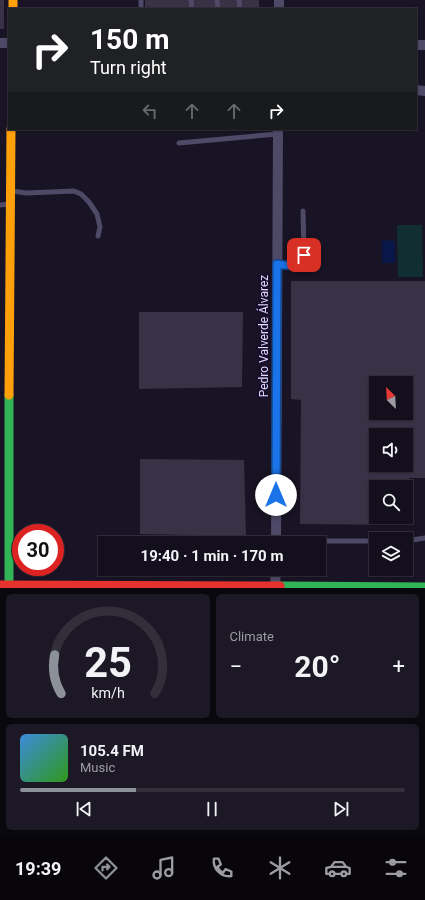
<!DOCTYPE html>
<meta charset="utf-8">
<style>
body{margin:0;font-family:Roboto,sans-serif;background:#1c1825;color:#f1f3f6;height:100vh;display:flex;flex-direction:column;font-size:15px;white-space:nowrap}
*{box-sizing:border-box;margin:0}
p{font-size:13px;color:#9d9ca3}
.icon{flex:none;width:22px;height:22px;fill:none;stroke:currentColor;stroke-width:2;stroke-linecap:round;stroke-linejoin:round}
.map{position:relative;height:588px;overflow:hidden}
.sheet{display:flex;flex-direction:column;gap:6px;padding:6px;background:#0a080f;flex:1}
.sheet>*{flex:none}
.banner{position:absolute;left:8px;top:8px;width:409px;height:122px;border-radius:0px;box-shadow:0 1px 3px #0004,0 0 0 1px #322f3b;background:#202124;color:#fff;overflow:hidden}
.needle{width:26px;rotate:336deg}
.fabs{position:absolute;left:369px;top:376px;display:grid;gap:8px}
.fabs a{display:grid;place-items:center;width:44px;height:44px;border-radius:0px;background:#130f1c;box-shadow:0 1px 3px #0004,0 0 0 1px #322f3b;font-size:20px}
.speed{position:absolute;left:12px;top:524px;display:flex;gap:8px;font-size:20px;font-weight:700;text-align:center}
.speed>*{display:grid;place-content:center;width:52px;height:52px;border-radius:50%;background:#130f1c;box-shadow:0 1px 3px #0004,0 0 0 1px #322f3b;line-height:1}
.speed .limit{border:6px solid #d22;background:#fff;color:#111}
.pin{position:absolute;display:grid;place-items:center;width:34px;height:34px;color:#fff;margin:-17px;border-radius:8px;box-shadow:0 2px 6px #0006}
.me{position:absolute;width:44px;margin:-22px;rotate:0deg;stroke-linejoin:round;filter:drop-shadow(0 0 3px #0008)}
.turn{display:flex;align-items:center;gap:14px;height:84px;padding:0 16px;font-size:18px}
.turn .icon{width:52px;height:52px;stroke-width:2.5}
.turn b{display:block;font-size:28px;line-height:34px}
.lanes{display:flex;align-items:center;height:38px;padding:0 16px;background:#0003;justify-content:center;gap:20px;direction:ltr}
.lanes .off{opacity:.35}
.big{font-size:30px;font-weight:700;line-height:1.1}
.sheet .card{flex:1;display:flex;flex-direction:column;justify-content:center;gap:6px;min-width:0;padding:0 14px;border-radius:6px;background:#1c1825}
.sheet .dial{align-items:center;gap:0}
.dial svg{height:104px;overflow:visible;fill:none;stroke:#322f3b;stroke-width:7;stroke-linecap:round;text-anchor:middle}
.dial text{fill:#f1f3f6;stroke:none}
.song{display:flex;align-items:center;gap:12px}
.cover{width:48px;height:48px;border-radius:6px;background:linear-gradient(135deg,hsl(210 70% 55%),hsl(110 70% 35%))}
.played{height:4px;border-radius:2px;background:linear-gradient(90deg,#8c9099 30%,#322f3b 30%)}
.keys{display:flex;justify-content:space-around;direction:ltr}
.heat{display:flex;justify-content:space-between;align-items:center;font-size:22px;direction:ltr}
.sheet .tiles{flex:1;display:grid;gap:6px;grid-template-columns:1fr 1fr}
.card:last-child{grid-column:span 2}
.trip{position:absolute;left:98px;top:536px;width:228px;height:40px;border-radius:0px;background:#130f1c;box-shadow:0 1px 3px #0004,0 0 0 1px #322f3b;font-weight:700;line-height:40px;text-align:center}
.menu{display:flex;height:64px;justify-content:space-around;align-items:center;background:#08060b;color:#9d9ca3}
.menu .icon{width:28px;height:28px}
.menu .current{color:#8c9099}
.menu b{font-size:18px;color:#f1f3f6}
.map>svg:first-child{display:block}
.green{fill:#112f33}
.water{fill:#071748}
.building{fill:#393246;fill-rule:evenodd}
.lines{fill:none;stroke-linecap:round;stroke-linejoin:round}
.lane{stroke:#4d4966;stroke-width:5}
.street{stroke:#4d4966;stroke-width:10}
.fast{stroke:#30b455;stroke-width:9}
.slow{stroke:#ff9f0a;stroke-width:9}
.jam{stroke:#e5322d;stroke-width:9}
.route-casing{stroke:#114b97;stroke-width:10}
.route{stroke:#1a73e8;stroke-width:7}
.labels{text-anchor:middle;stroke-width:4;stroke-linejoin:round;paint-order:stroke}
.street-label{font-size:12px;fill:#e1d8ff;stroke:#160e2b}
</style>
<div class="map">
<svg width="425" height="588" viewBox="0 0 425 588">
<rect width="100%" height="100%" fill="#191425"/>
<path class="green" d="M397 225H422L423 277H398Z"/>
<path class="water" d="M382 240 395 241V263H382Z"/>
<path class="building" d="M0 0H4V29H0Z
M145 0H259V9H145Z
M291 281H425V478H409V525L300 524 301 400 291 399ZM376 383H406V413H376ZM376 435H406V465H376ZM376 487H406V517H376Z
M139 312H243L242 387 139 389Z
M140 459 244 460 246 536 140 534Z
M123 535 138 536 137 543H123Z"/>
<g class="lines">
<path class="lane" d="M191 0 192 9
M217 0 218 9
M239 0 240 9
M141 9V0
M179 143 277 134
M12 191 26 193 74 191 81 194 89 202 97 214 100 227 98 236
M0 205 10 204
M277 264C289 266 299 268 304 255L303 211
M276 541H376
M406 541 425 538"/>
<path class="street" d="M279 9V0
M0 43H9
M416 45H425
M416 90 425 91
M276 543 278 129
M275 586 276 569"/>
<path class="fast" d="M9 395V585
M280 586 425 587"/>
<path class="slow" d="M13 0V9
M9 395 11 129"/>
<path class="jam" d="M0 585 280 586"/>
</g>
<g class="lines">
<defs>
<path id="route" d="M276 495 277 264C289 266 299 268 304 255"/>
</defs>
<use href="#route" class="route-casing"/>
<use href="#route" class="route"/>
</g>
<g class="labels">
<g class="street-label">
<text transform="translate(264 336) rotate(-90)" y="4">Pedro Valverde Álvarez</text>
</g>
</g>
</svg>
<div class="fabs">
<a><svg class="needle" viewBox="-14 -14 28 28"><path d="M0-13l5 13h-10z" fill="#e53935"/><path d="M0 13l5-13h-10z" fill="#9d9ca3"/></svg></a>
<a><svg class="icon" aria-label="sound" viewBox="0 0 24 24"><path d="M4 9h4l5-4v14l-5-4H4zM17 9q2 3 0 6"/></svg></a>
<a><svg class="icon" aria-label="search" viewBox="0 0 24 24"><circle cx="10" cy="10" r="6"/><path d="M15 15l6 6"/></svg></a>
<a><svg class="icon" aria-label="layers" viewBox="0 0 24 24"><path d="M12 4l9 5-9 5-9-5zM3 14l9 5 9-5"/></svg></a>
</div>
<div class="speed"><div class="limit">30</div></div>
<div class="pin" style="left:304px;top:255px;background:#d93025"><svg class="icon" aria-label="arrive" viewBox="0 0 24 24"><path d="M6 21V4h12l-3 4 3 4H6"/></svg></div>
<svg class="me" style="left:276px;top:495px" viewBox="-20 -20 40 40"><circle r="19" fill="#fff"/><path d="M0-13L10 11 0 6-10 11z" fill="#1a73e8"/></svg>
<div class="trip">19:40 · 1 min · 170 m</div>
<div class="banner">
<div class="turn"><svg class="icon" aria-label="right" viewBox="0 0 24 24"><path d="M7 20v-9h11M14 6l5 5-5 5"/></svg><div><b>150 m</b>Turn right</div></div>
<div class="lanes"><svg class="icon off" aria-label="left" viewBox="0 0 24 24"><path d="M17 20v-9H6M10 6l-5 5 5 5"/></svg><svg class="icon off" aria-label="ahead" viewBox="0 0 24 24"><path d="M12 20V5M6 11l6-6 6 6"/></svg><svg class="icon off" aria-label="ahead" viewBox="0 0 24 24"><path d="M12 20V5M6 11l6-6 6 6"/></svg><svg class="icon" aria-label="right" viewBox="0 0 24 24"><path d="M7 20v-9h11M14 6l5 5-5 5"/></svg></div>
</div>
</div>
<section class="sheet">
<div class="tiles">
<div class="card dial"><svg viewBox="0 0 100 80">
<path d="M14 69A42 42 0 1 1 86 69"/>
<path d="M14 69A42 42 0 0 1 9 39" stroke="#8c9099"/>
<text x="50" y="56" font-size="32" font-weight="700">25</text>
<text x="50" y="72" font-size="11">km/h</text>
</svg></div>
<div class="card"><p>Climate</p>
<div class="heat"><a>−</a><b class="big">20°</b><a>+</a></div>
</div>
<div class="card">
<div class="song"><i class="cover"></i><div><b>105.4 FM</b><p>Music</p></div></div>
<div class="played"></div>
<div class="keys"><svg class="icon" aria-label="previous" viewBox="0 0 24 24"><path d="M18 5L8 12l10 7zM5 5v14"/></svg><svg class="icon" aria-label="pause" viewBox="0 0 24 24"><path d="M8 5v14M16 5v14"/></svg><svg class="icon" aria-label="next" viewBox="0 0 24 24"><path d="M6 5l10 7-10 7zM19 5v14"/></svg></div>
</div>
</div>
</section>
<nav class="menu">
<b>19:39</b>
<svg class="icon current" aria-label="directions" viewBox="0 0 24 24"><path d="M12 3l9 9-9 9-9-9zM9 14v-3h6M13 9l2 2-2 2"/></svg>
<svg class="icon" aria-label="music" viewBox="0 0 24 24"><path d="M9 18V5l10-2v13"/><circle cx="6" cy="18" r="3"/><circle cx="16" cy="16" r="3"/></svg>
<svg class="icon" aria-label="phone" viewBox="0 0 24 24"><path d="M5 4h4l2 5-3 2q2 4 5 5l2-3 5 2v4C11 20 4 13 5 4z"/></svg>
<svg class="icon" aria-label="climate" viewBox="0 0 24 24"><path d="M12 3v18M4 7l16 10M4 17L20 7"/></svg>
<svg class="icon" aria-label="car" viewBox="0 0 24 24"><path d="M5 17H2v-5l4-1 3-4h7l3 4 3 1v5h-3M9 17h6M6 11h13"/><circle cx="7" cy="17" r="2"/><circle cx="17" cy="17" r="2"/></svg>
<svg class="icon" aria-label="filters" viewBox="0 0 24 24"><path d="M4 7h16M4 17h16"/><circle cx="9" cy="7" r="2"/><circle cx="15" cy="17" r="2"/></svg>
</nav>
